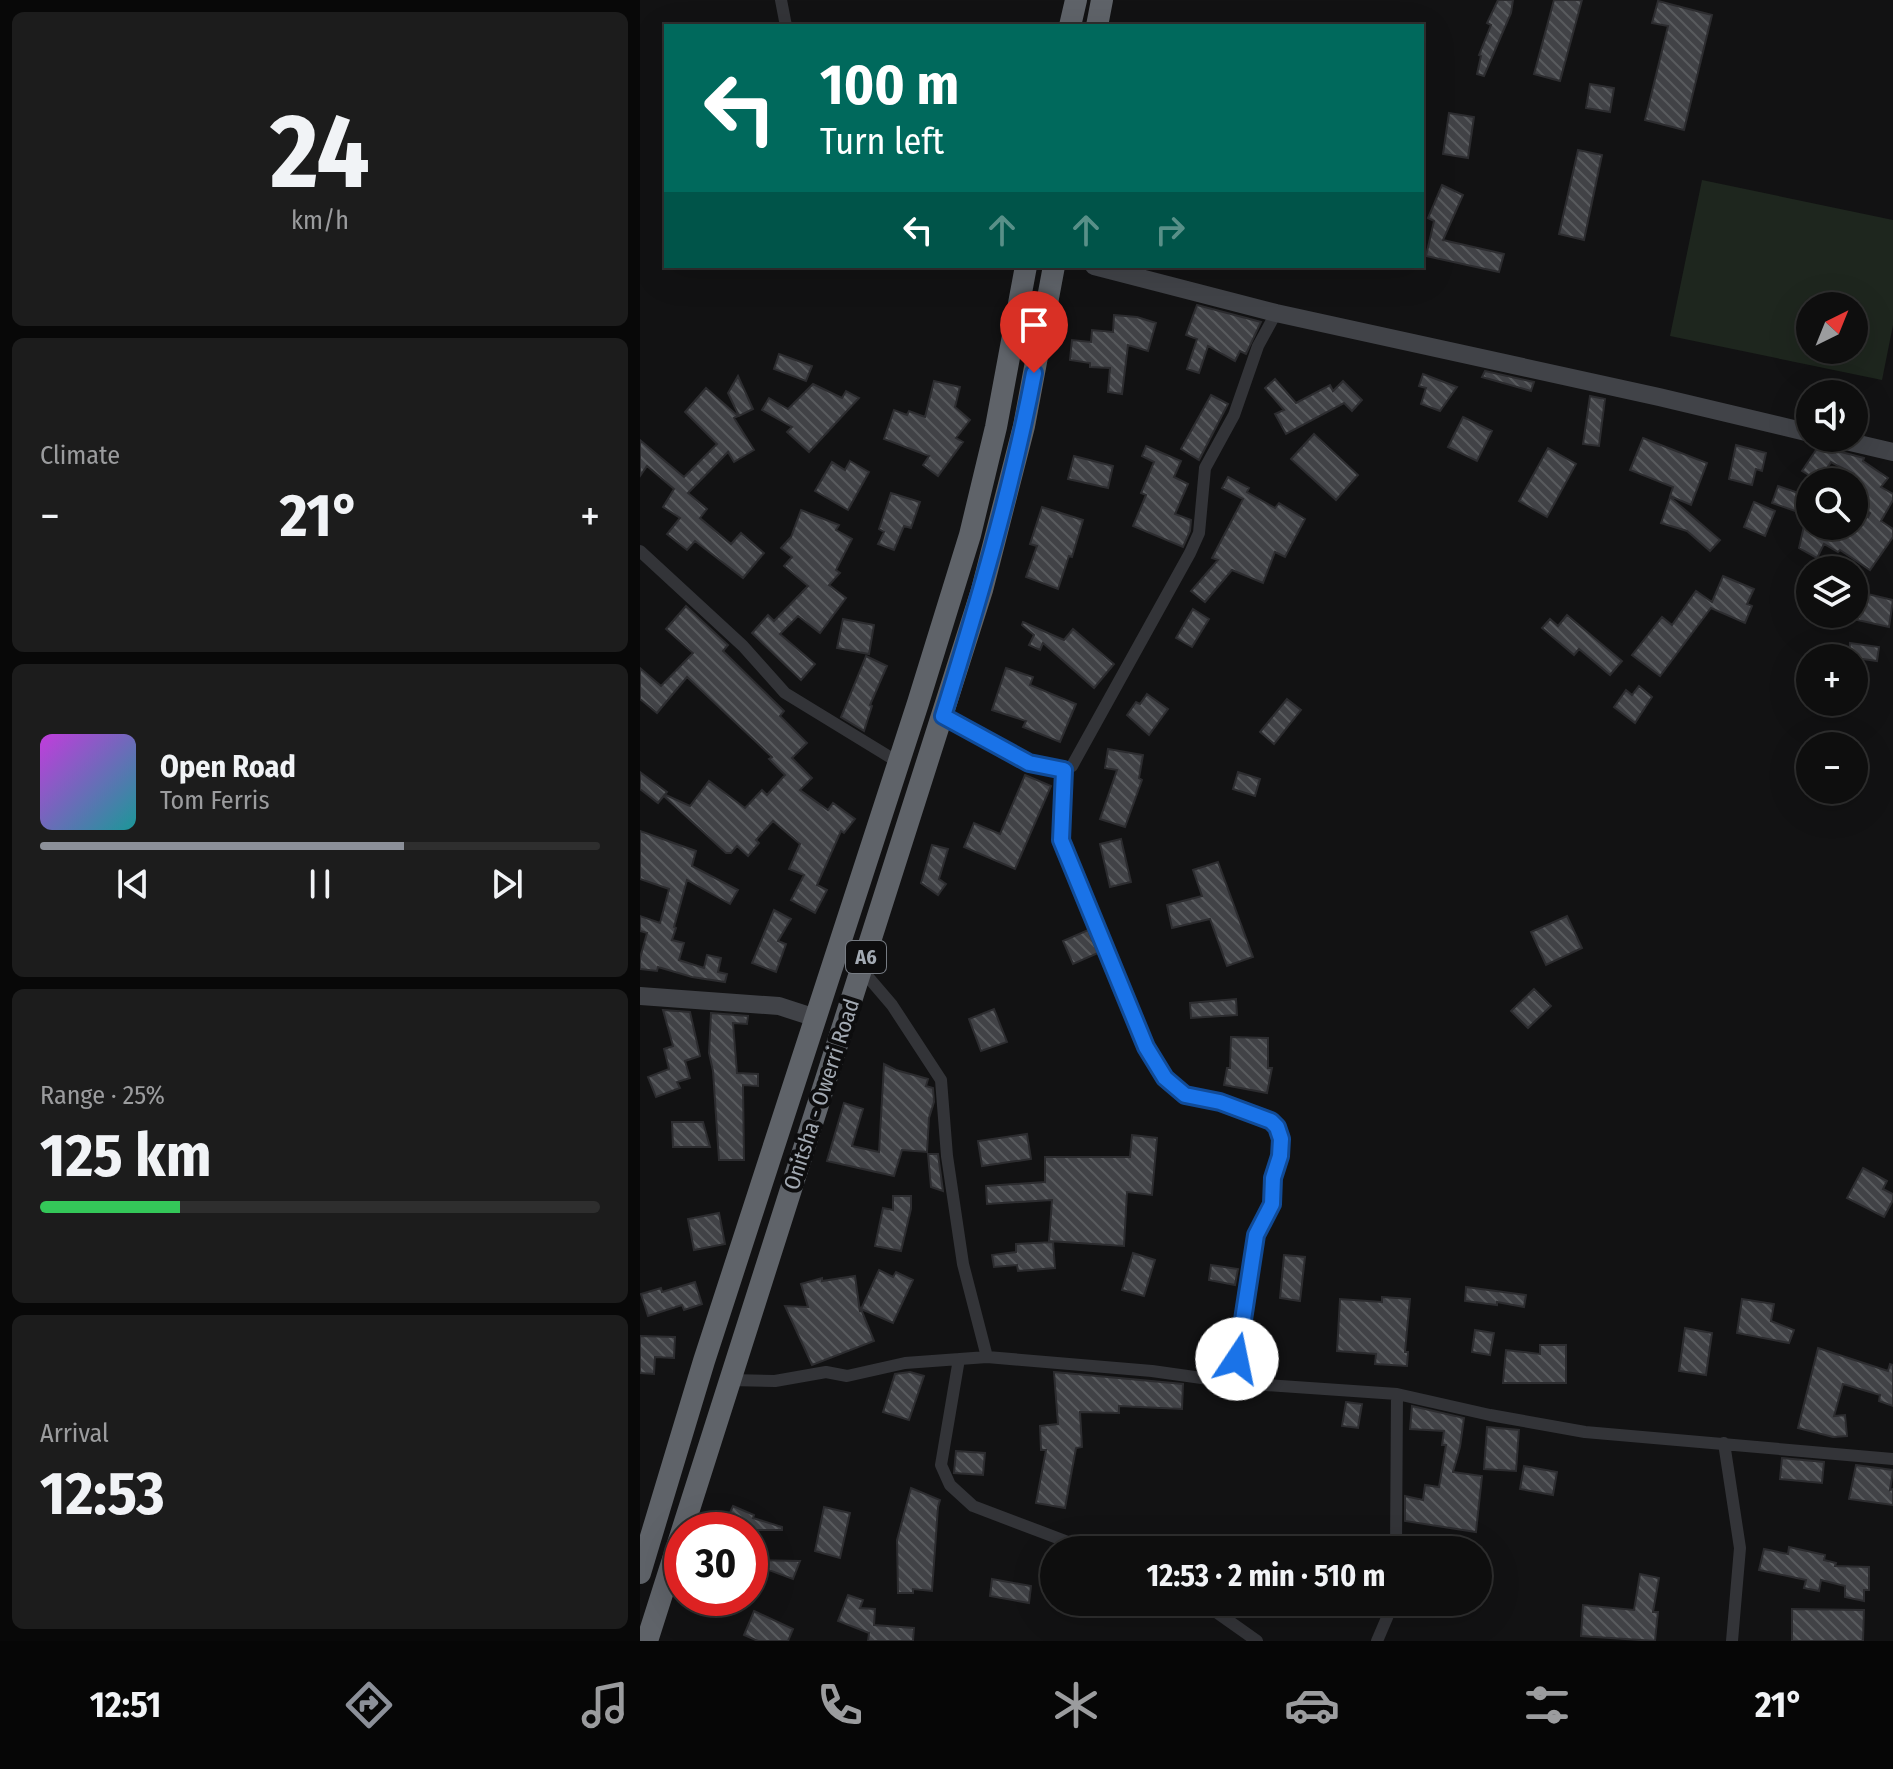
<!DOCTYPE html>
<meta charset="utf-8">
<style>
body{margin:0;font-family:"Fira Sans Condensed",sans-serif;background:#1c1c1c;color:#f1f3f6;height:100vh;display:flex;flex-direction:column;font-size:30px;white-space:nowrap}
*{box-sizing:border-box;margin:0}
p{font-size:26px;color:#9b9c9e}
.icon{flex:none;width:44px;height:44px;fill:none;stroke:currentColor;stroke-width:2;stroke-linecap:round;stroke-linejoin:round}
.map{position:relative;flex:1;overflow:hidden}
.details{display:flex;flex-direction:column;gap:12px;padding:12px;background:#080808;width:640px}
.details>*{flex:none}
.hud{position:absolute;left:24px;top:24px;width:760px;height:244px;border-radius:0px;box-shadow:0 8px 32px #0002,0 0 0 2px #2e2e2e;background:#00695c;color:#fff;overflow:hidden}
.needle{width:52px;rotate:43deg}
.tools{position:absolute;left:1156px;top:292px;display:grid;gap:16px}
.tools a{display:grid;place-items:center;width:72px;height:72px;border-radius:50%;background:#0e0e0e;box-shadow:0 8px 32px #0002,0 0 0 2px #2e2e2e;font-size:40px}
.speed{position:absolute;left:24px;top:1512px;display:flex;gap:16px;font-size:40px;font-weight:700;text-align:center}
.speed>*{display:grid;place-content:center;width:104px;height:104px;border-radius:50%;background:#0e0e0e;box-shadow:0 8px 32px #0002,0 0 0 2px #2e2e2e;line-height:1}
.speed .limit{border:12px solid #d22;background:#fff;color:#111}
.pin{position:absolute;display:grid;place-items:center;width:68px;height:68px;color:#fff;margin:-82px -34px;border-radius:50% 50% 50% 0;rotate:-45deg;box-shadow:0 0 8px #0007}
.pin .icon{rotate:45deg}
.me{position:absolute;width:88px;margin:-44px;rotate:11deg;stroke-linejoin:round;filter:drop-shadow(0 0 6px #0008)}
.turn{display:flex;align-items:center;gap:28px;height:168px;padding:0 24px;font-size:36px}
.turn .icon{width:104px;height:104px;stroke-width:2.5}
.turn b{display:block;font-size:56px;line-height:68px}
.lanes{display:flex;align-items:center;height:76px;padding:0 24px;background:#0003;justify-content:center;gap:40px;direction:ltr}
.lanes .off{opacity:.35}
.big{font-size:60px;font-weight:700;line-height:1.1}
.details .widget{flex:1;display:flex;flex-direction:column;justify-content:center;gap:12px;min-width:0;padding:0 28px;border-radius:12px;background:#1c1c1c}
.details .dial{align-items:center;gap:0}
.dial b{font-size:104px;line-height:1}
.song{display:flex;align-items:center;gap:24px}
.cover{width:96px;height:96px;border-radius:12px;background:linear-gradient(135deg,hsl(290 70% 55%),hsl(180 70% 35%))}
.played{height:8px;border-radius:4px;background:linear-gradient(90deg,#8c9099 65%,#2e2e2e 65%)}
.keys{display:flex;justify-content:space-around;direction:ltr}
.heat{display:flex;justify-content:space-between;align-items:center;font-size:44px;direction:ltr}
.charge{height:12px;border-radius:6px;background:linear-gradient(90deg,#34c759 25%,#2e2e2e 0)}
.trip{position:absolute;left:400px;top:1536px;width:452px;height:80px;border-radius:40px;background:#0e0e0e;box-shadow:0 8px 32px #0002,0 0 0 2px #2e2e2e;font-weight:700;line-height:80px;text-align:center}
.tab-bar{display:flex;height:128px;justify-content:space-around;align-items:center;background:#060606;color:#9b9c9e}
.tab-bar .icon{width:56px;height:56px}
.tab-bar .active{color:#8c9099}
.tab-bar b{font-size:36px;color:#f1f3f6}
main{display:flex;flex:1;min-height:0}
.map>svg:first-child{display:block}
.grass{fill:#1e261e;fill-rule:evenodd}
.building{fill:url(#building-back-hatch);stroke:#2c2c2f;stroke-width:2}
.lines{fill:none;stroke-linecap:round;stroke-linejoin:round}
.street{stroke:#333438;stroke-width:12}
.secondary{stroke:#414348;stroke-width:18}
.highway{stroke:#5f6369;stroke-width:22}
.route-casing{stroke:#114b97;stroke-width:20}
.route{stroke:#1a73e8;stroke-width:14}
.labels{text-anchor:middle;stroke-width:8;stroke-linejoin:round;paint-order:stroke}
.shield{fill:#0d0d0e;stroke:#767b82;stroke-width:2}
.shield-label{font-size:20px;font-weight:bold;fill:#a3aab3}
.street-label{font-size:22px;fill:#a3aab3;stroke:#0d0d0e}
</style>
<main>
<section class="details">
<div class="widget dial"><b>24</b><p>km/h</p></div>
<div class="widget"><p>Climate</p>
<div class="heat"><a>−</a><b class="big">21°</b><a>+</a></div>
</div>
<div class="widget">
<div class="song"><i class="cover"></i><div><b>Open Road</b><p>Tom Ferris</p></div></div>
<div class="played"></div>
<div class="keys"><svg class="icon" aria-label="previous" viewBox="0 0 24 24"><path d="M18 5L8 12l10 7zM5 5v14"/></svg><svg class="icon" aria-label="pause" viewBox="0 0 24 24"><path d="M8 5v14M16 5v14"/></svg><svg class="icon" aria-label="next" viewBox="0 0 24 24"><path d="M6 5l10 7-10 7zM19 5v14"/></svg></div>
</div>
<div class="widget"><p>Range · 25%</p><b class="big">125 km</b><div class="charge"></div></div>
<div class="widget"><p>Arrival</p><b class="big">12:53</b></div>
</section>
<div class="map">
<svg width="1253" height="1641" viewBox="0 0 1253 1641">
<defs>
<pattern id="building-back-hatch" width="6" height="6" patternUnits="userSpaceOnUse" patternTransform="scale(2)"><rect width="6" height="6" fill="#414246"/><path d="M-1 5l2 2M0 0l6 6M5-1l2 2" fill="none" stroke="#595b5e"/></pattern>
</defs>
<rect width="100%" height="100%" fill="#121213"/>
<path class="grass" d="M1062 180 1253 220V325L1242 380 1030 336ZM1170 306H1214V350H1170Z"/>
<path class="building" d="M858 0H873L871 13 844 76 837 74 841 56 839 55 851 25 847 23Z
M914 0H942L920 81 894 74Z
M1018 1 1072 15 1044 130 1005 120 1028 26 1012 23Z
M950 84 974 88 970 112 946 108Z
M809 113 834 117 828 158 803 154Z
M938 150 962 155 944 240 919 234Z
M802 185 823 195 803 240 864 254 859 272 786 256 794 221 788 218Z
M557 305 621 322 606 354 600 351 595 361 568 346 559 373 547 369 557 339 546 335Z
M474 315 497 317 516 323 508 351 488 345 482 394 468 392 470 368 450 367V363L430 360 432 340 451 342 452 330 473 332Z
M139 354 172 366 166 381 134 369Z
M845 371 894 382 891 391 842 377Z
M783 374 817 387 800 411 781 404 786 388 779 386Z
M98 376 113 409 99 416 88 393Z
M635 379 656 403 690 385 693 391 703 381 722 400 712 411 704 403 646 434 635 414 644 410 625 388Z
M294 381 320 387 315 407 330 420 316 438 323 442 298 476 283 465 289 456 244 439 254 410 267 415 269 411 285 417Z
M173 384 202 398 206 391 219 398 169 452 147 432 152 427 122 410 129 398 148 409Z
M66 388 98 416 94 418 114 450 94 462 88 452 48 493 67 509 60 518 91 544 101 533 124 553 103 578 55 541 47 550 27 534 40 518 23 507 34 489 7 466 0 476V440L44 477 77 444 45 412Z
M571 395 588 404 559 460 541 449Z
M950 396 965 399 959 446 943 444Z
M823 417 852 431 837 461 808 447Z
M674 434 718 475 696 500 651 459Z
M1003 438 1067 463 1051 505 1030 496 1033 487 990 470Z
M1182 441 1190 449 1224 458 1223 461 1248 478 1241 487 1253 494V500L1241 521 1253 529V537L1230 570 1200 550 1198 552 1184 544 1177 558 1159 548 1164 526H1214V512L1228 517 1230 513 1214 503V474L1191 462 1179 481 1162 471Z
M1096 445 1126 453 1122 471 1116 469 1112 485 1089 479Z
M506 446 541 461 534 477 548 484 535 514 551 520 550 531 543 547 493 526 506 495 501 493 514 462 502 456Z
M908 448 936 464 907 517 879 501Z
M434 456 473 466 468 488 428 479Z
M210 461 229 472 208 510 175 491 192 462 205 470Z
M588 477 609 488 607 492 635 508 639 503 665 519 645 557 635 552 623 583 592 570 565 602 551 591 578 560 572 558 603 499 582 488Z
M1138 486 1170 497V516L1132 503Z
M251 493 280 502 271 528 264 526 254 550 238 544 244 532 239 529Z
M1030 497 1080 540 1070 551 1047 531 1021 523Z
M1114 502 1135 511 1125 536 1104 527Z
M402 507 443 520 432 557 429 556 418 589 386 577 397 546 390 544Z
M161 510 199 525 196 530 212 539 196 570 200 573 189 585 206 598 180 633 158 616 140 634 175 664 161 680 112 633 128 615 134 621 168 586 144 566 152 557 141 548 151 537Z
M1083 576 1114 589 1107 604 1112 606 1105 623 1071 608 1020 676 992 655 1022 617 1032 625 1056 591 1072 602Z
M1219 592 1253 600 1249 627 1213 619Z
M46 606 88 645 83 651 144 711 140 716 167 743 152 758 172 778 160 790 188 810 193 803 215 819 204 833 201 831 177 885 187 890 175 913 151 900 164 875 149 869 160 844 133 821 116 840 119 843 108 856 97 846 91 853H86L25 797 26 795 50 806 69 781 105 808 122 790 127 795 145 775 129 759 132 757 47 677 17 713 0 699V668L21 686 53 653 26 629Z
M553 609 569 619 552 647 536 638Z
M927 615 982 661 970 675 939 649 934 655 902 628 910 619 918 626Z
M203 619 234 625 229 654 197 648Z
M383 622 424 640 433 629 474 664 454 688 403 643 400 650 389 645 394 635 382 625Z
M1210 643 1239 647 1237 661 1209 657Z
M226 656 247 666 230 705 232 706 224 731 201 717Z
M366 668 393 677 390 685 436 704 420 742 383 727 386 721 352 710Z
M999 686 1012 697 995 723 974 707 986 690 992 695Z
M507 694 528 709 509 735 487 715 496 702 500 704Z
M647 699 661 710 634 744 620 732Z
M468 749 503 755 499 778 502 780 485 827 460 819 477 770 465 768Z
M0 772 27 792 18 803 0 789Z
M598 772 620 779 615 796 593 789Z
M385 775 411 786 375 869 324 847 334 823 360 834Z
M0 831 56 851 52 866 98 890 90 904 47 880 34 927 36 928 32 940 44 943 39 960 64 968 67 955 81 958 78 972 87 974 85 982 52 977 18 967 17 971 0 969V958L7 933 0 931V916L20 923 29 889 0 879Z
M481 839 491 882 470 887 460 844Z
M292 845 308 849 299 879 306 884 298 895 281 883Z
M578 862 613 957 587 966 570 919 532 928 527 905 562 896 553 870Z
M134 910 151 919 138 941 146 944 136 972 112 963Z
M927 916 942 948 906 965 891 932Z
M448 930 458 953 433 964 423 941Z
M894 989 911 1006 888 1028 871 1011Z
M596 999 597 1015 551 1018 550 1003Z
M354 1009 367 1042 341 1051 329 1019Z
M23 1010 50 1012 60 1056 45 1061 50 1078 37 1082 40 1088 16 1097 8 1077 29 1069 24 1049 33 1046Z
M71 1013 108 1016 107 1024 93 1023 97 1073 118 1074V1086L103 1085 104 1160H79L73 1071 69 1053Z
M591 1037 628 1038V1068H632L627 1093 584 1085 587 1068H590Z
M244 1064 256 1070 288 1079 286 1086 293 1088 294 1102 289 1118 287 1152 262 1150 254 1176 187 1161 204 1103 223 1109 212 1146 239 1152Z
M32 1122H63L70 1147H33Z
M387 1134 391 1159 342 1166 338 1141Z
M492 1135 517 1138 512 1195 487 1192 484 1246 409 1241 412 1200 347 1204 346 1186 405 1182V1157H490Z
M288 1154H298L303 1191 291 1187Z
M1223 1168 1247 1181 1243 1189 1253 1194V1200L1244 1217 1207 1198Z
M253 1196H271V1209L261 1251 235 1246 243 1208 253 1210Z
M79 1213 85 1244 54 1250 48 1219Z
M413 1242 415 1268 378 1271 377 1265 354 1267 352 1255 376 1252V1244Z
M493 1253 515 1260 504 1296 482 1290Z
M644 1255 665 1257 660 1301 640 1298Z
M571 1265 598 1269 595 1285 569 1280Z
M239 1270 253 1277 256 1272 273 1280 253 1323 221 1309Z
M215 1276 220 1312 221 1309 234 1341 172 1365 145 1306 168 1307 161 1284 182 1278V1281Z
M55 1282 62 1304 44 1310 42 1305 8 1316 1 1294 21 1288 22 1292Z
M826 1287 886 1295 884 1307 857 1302V1305L825 1301Z
M742 1297 770 1299 765 1352H768L767 1366 735 1364 736 1354 697 1351 700 1299 742 1302Z
M1102 1299 1134 1304 1131 1321 1154 1330 1149 1343 1097 1333Z
M1045 1328 1072 1333 1066 1375 1039 1371Z
M835 1330 854 1333 850 1355 832 1352Z
M0 1336 35 1337 34 1358 15 1357 14 1374 0 1373Z
M900 1345H926V1383H863L866 1350 900 1354Z
M1178 1348 1248 1371 1250 1364 1253 1365V1406L1239 1401 1240 1395 1203 1384 1194 1416 1205 1415 1207 1436 1193 1437 1158 1428Z
M270 1372 284 1376 269 1420 243 1412 255 1374Z
M414 1372 543 1384 542 1409 479 1406V1413L440 1412 442 1447 436 1448 425 1508 396 1503 406 1450H401L400 1426 418 1424Z
M706 1402 722 1404 718 1428 702 1426Z
M772 1406 824 1418 820 1447 813 1472 842 1476 836 1532 765 1521V1496L783 1500 785 1485 799 1487 806 1445H802L804 1431 770 1429Z
M847 1427 879 1430 876 1471 844 1469Z
M316 1451 345 1453 343 1475 314 1473Z
M1142 1458 1184 1462 1182 1483 1140 1479Z
M1216 1465 1253 1470 1250 1490 1253 1489V1505L1209 1499Z
M884 1466 917 1472 913 1495 880 1489Z
M271 1488 300 1500 298 1507 292 1591 273 1589V1593H258L257 1540Z
M93 1506 114 1515 113 1518 142 1527V1530H86L93 1519 88 1517Z
M184 1507 210 1513 200 1558 175 1551Z
M1149 1547 1185 1555 1184 1560 1196 1563 1195 1566 1229 1567V1590H1224V1601L1205 1597V1586L1181 1580 1179 1591 1164 1588 1166 1580 1119 1570 1124 1549 1148 1554Z
M110 1560 160 1561 153 1579 110 1563Z
M1000 1574 1019 1578 1013 1612H1018L1015 1641 941 1636 943 1605 994 1610Z
M352 1579 391 1586 389 1603 350 1596Z
M208 1595 223 1600 220 1608 235 1609 234 1625 274 1628 273 1641H228L229 1633 198 1621Z
M1152 1609 1224 1610 1223 1641H1152Z
M114 1611 153 1629 148 1641H118L104 1635Z"/>
<g class="lines">
<path class="street" d="M141 0 146 26
M0 551 103 646 145 693 258 762
M303 716C330 731 404 783 432 766L550 553 559 533 565 468 594 415 618 346 636 313
M424 770 421 840 506 1047 525 1078 545 1095 580 1102 631 1121 637 1127 641 1139 640 1156 633 1178 632 1204 616 1235 610 1288 592 1382
M222 970 252 1005 301 1080 307 1156 323 1264 347 1357
M319 1359 301 1465 310 1485 333 1506 449 1550
M89 1380 135 1381 186 1372 207 1376 265 1363 347 1357 512 1371 597 1383 757 1394 850 1415 945 1432 1253 1459
M1084 1443 1100 1548 1092 1641
M756 1550 757 1394
M562 1602 617 1641
M737 1641 749 1613 750 1602"/>
<path class="secondary" d="M454 266 636 313 1019 397 1170 433
M1193 438 1253 452
M0 996 139 1006 176 1018"/>
<path class="highway" d="M430 26 436 0
M457 26 462 0
M0 1573 64 1361 278 703 330 535 356 427 386 266
M7 1641 342 590 384 426 414 266"/>
</g>
<g class="lines">
<defs>
<path id="route" d="M394 373C372 489 338 603 303 716L389 763 424 770 421 840 506 1047 525 1078 545 1095 580 1102 631 1121 637 1127 641 1139 640 1156 633 1178 632 1204 616 1235 597 1359"/>
</defs>
<use href="#route" class="route-casing"/>
<use href="#route" class="route"/>
</g>
<g class="labels">
<rect class="shield" x="206" y="941" width="40" height="32" rx="6"/>
<g class="shield-label">
<text x="226" y="964">A6</text>
</g>
<g class="street-label">
<text transform="translate(181 1094) rotate(-72)" y="8">Onitsha - Owerri Road</text>
</g>
</g>
</svg>
<div class="tools">
<a><svg class="needle" viewBox="-14 -14 28 28"><path d="M0-13l5 13h-10z" fill="#e53935"/><path d="M0 13l5-13h-10z" fill="#9b9c9e"/></svg></a>
<a><svg class="icon" aria-label="sound" viewBox="0 0 24 24"><path d="M4 9h4l5-4v14l-5-4H4zM17 9q2 3 0 6"/></svg></a>
<a><svg class="icon" aria-label="search" viewBox="0 0 24 24"><circle cx="10" cy="10" r="6"/><path d="M15 15l6 6"/></svg></a>
<a><svg class="icon" aria-label="layers" viewBox="0 0 24 24"><path d="M12 4l9 5-9 5-9-5zM3 14l9 5 9-5"/></svg></a>
<a>+</a>
<a>−</a>
</div>
<div class="speed"><div class="limit">30</div></div>
<div class="pin" style="left:394px;top:373px;background:#d93025"><svg class="icon" aria-label="arrive" viewBox="0 0 24 24"><path d="M6 21V4h12l-3 4 3 4H6"/></svg></div>
<svg class="me" style="left:597px;top:1359px" viewBox="-20 -20 40 40"><circle r="19" fill="#fff"/><path d="M0-13L10 11 0 6-10 11z" fill="#1a73e8"/></svg>
<div class="trip">12:53 · 2 min · 510 m</div>
<div class="hud">
<div class="turn"><svg class="icon" aria-label="left" viewBox="0 0 24 24"><path d="M17 20v-9H6M10 6l-5 5 5 5"/></svg><div><b>100 m</b>Turn left</div></div>
<div class="lanes"><svg class="icon" aria-label="left" viewBox="0 0 24 24"><path d="M17 20v-9H6M10 6l-5 5 5 5"/></svg><svg class="icon off" aria-label="ahead" viewBox="0 0 24 24"><path d="M12 20V5M6 11l6-6 6 6"/></svg><svg class="icon off" aria-label="ahead" viewBox="0 0 24 24"><path d="M12 20V5M6 11l6-6 6 6"/></svg><svg class="icon off" aria-label="right" viewBox="0 0 24 24"><path d="M7 20v-9h11M14 6l5 5-5 5"/></svg></div>
</div>
</div>
</main>
<nav class="tab-bar">
<b>12:51</b>
<svg class="icon active" aria-label="directions" viewBox="0 0 24 24"><path d="M12 3l9 9-9 9-9-9zM9 14v-3h6M13 9l2 2-2 2"/></svg>
<svg class="icon" aria-label="music" viewBox="0 0 24 24"><path d="M9 18V5l10-2v13"/><circle cx="6" cy="18" r="3"/><circle cx="16" cy="16" r="3"/></svg>
<svg class="icon" aria-label="phone" viewBox="0 0 24 24"><path d="M5 4h4l2 5-3 2q2 4 5 5l2-3 5 2v4C11 20 4 13 5 4z"/></svg>
<svg class="icon" aria-label="climate" viewBox="0 0 24 24"><path d="M12 3v18M4 7l16 10M4 17L20 7"/></svg>
<svg class="icon" aria-label="car" viewBox="0 0 24 24"><path d="M5 17H2v-5l4-1 3-4h7l3 4 3 1v5h-3M9 17h6M6 11h13"/><circle cx="7" cy="17" r="2"/><circle cx="17" cy="17" r="2"/></svg>
<svg class="icon" aria-label="filters" viewBox="0 0 24 24"><path d="M4 7h16M4 17h16"/><circle cx="9" cy="7" r="2"/><circle cx="15" cy="17" r="2"/></svg>
<b>21°</b>
</nav>
